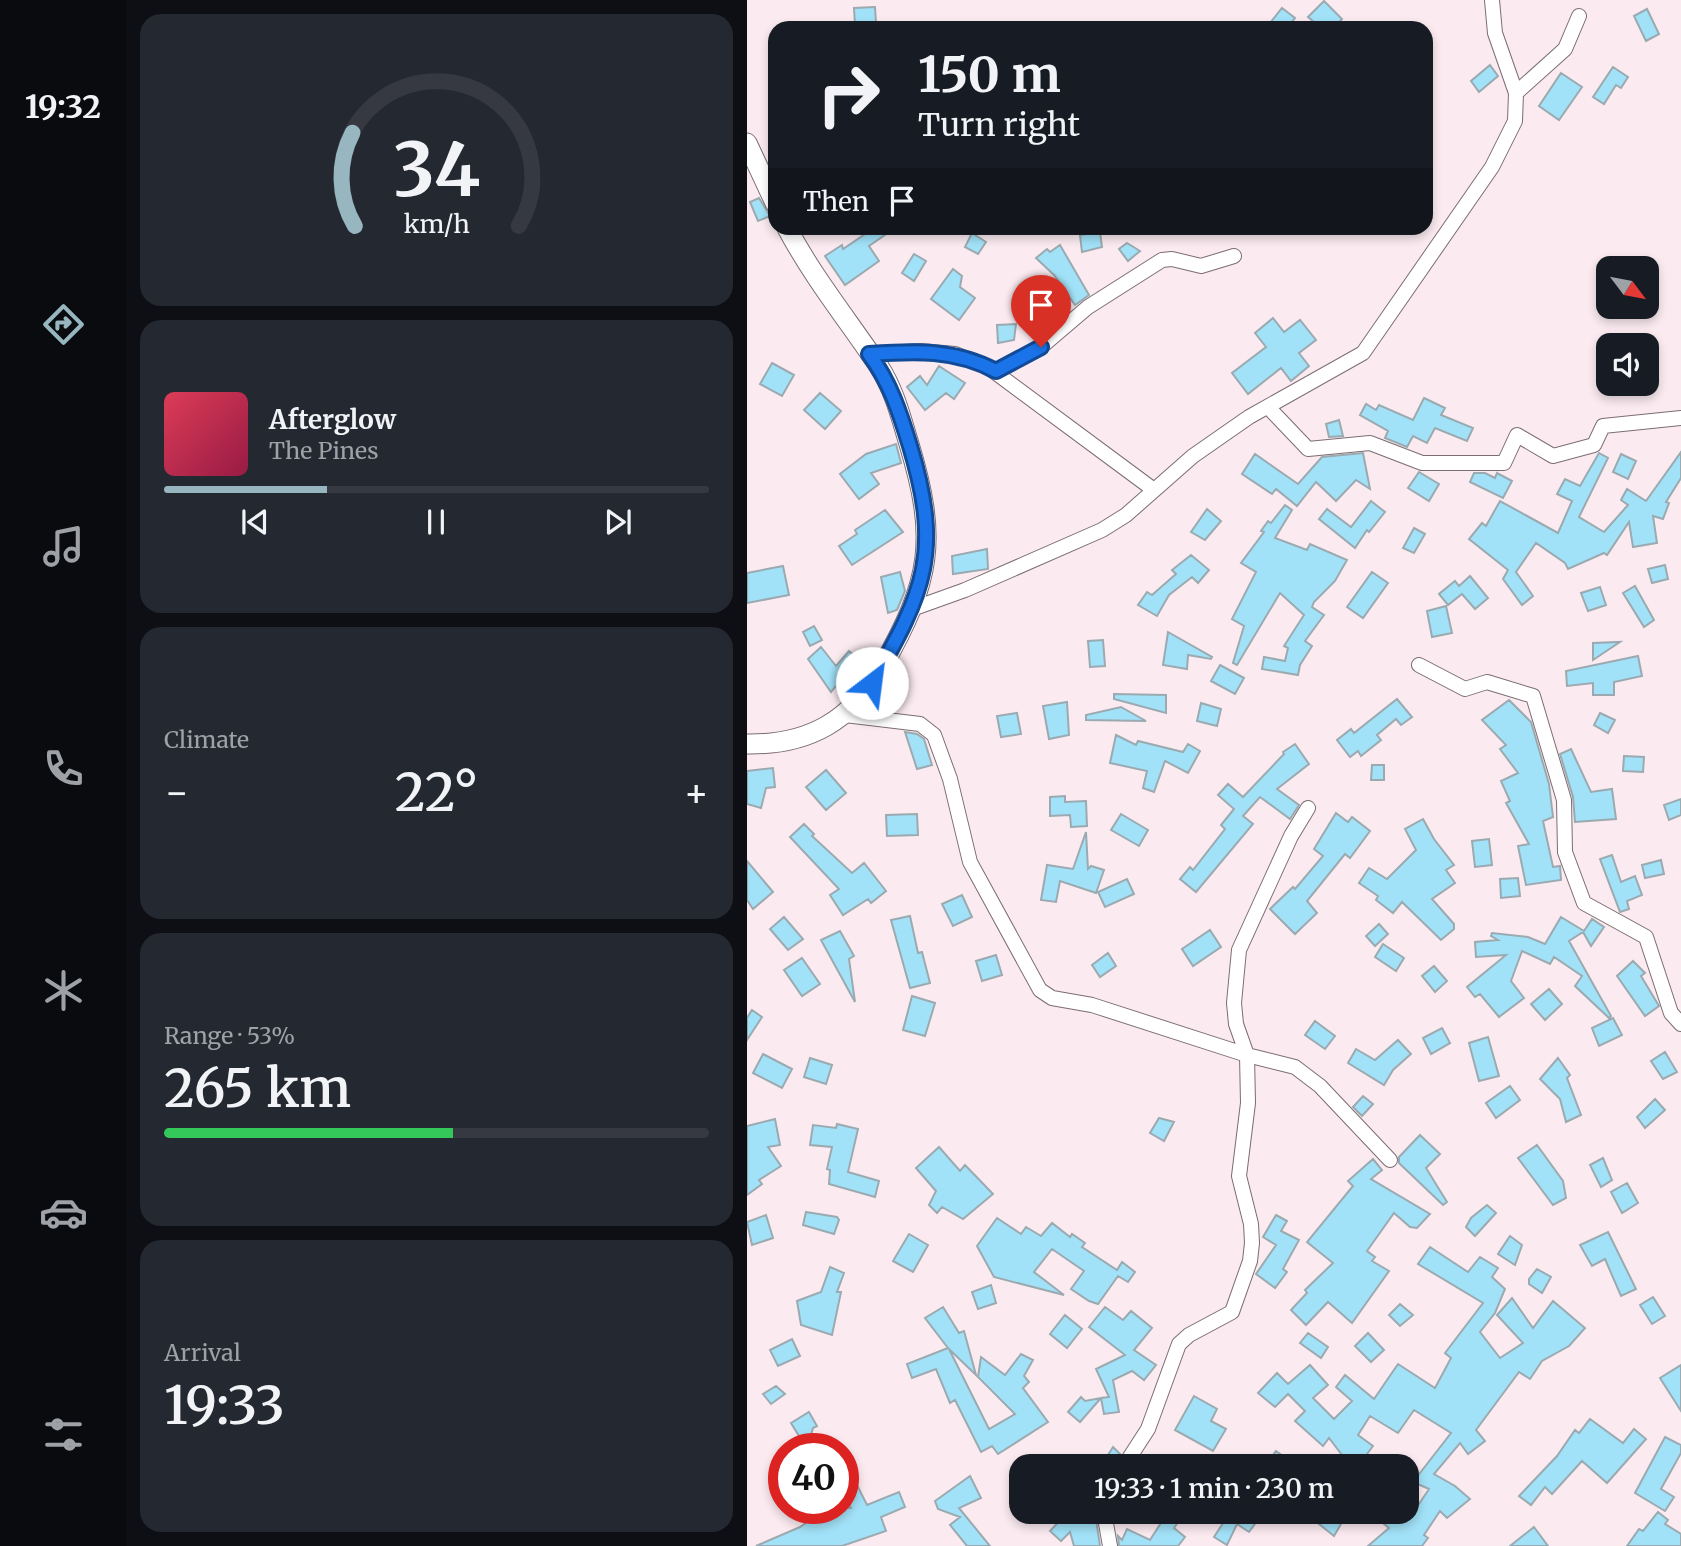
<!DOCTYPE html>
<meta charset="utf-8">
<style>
body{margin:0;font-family:Merriweather,serif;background:#242831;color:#f1f3f6;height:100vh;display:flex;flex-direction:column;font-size:26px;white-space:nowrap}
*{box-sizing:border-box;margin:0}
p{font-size:23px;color:#9ea1a6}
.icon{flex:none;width:38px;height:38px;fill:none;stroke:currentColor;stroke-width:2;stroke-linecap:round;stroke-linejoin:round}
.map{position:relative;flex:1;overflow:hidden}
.sheet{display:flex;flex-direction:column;gap:14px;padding:14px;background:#0d0f14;width:621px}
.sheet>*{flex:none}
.top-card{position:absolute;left:21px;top:21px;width:665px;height:214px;border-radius:21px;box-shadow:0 4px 10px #0003;background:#171b24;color:#f1f3f6;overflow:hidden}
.needle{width:46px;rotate:122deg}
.fabs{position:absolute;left:849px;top:256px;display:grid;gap:14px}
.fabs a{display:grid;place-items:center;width:63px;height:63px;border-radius:14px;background:#171b24;box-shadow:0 4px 10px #0003;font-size:35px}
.speed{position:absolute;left:21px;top:1433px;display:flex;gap:14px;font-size:35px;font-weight:700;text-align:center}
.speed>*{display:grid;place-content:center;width:91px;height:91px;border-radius:50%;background:#171b24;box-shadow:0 4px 10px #0003;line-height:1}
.speed .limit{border:10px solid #d22;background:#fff;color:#111}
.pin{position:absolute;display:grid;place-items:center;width:60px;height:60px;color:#fff;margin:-72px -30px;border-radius:50% 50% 50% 0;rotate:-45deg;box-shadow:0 0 7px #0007}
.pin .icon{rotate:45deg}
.me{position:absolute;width:77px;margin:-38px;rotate:30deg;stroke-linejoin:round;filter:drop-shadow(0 0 5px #0008)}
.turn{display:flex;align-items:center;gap:24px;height:147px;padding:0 35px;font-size:32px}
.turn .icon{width:91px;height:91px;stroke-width:2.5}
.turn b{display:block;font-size:49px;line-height:60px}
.then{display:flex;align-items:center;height:66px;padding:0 35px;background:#0003;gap:14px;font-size:26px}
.big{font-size:52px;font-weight:600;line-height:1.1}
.sheet .widget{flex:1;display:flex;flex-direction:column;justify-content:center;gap:10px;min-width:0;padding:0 24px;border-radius:21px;background:#242831}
.sheet .dial{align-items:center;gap:0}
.dial svg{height:182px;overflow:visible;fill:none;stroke:#363941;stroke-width:7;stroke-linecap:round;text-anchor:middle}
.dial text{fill:#f1f3f6;stroke:none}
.song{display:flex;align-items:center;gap:21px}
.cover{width:84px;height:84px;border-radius:10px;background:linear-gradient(135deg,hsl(350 70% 55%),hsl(340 70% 35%))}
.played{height:7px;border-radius:4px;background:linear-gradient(90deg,#97b6c0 30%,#363941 30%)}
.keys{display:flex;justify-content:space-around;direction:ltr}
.heat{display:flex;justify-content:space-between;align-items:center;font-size:38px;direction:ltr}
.charge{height:10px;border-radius:5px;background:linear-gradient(90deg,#34c759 53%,#363941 0)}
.trip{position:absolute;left:262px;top:1454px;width:410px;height:70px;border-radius:21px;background:#171b24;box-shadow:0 4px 10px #0003;font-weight:600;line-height:70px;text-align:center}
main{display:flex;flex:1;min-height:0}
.tab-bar{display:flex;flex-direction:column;width:126px;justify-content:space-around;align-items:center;background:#090b0e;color:#9ea1a6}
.tab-bar .icon{width:49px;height:49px}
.tab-bar .selected{color:#97b6c0}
.tab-bar b{font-size:32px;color:#f1f3f6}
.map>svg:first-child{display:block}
.building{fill:#a2e2f8;stroke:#9baab0;stroke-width:2}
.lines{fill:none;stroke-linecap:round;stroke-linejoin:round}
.street-casing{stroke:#7b6d72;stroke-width:16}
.secondary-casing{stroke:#7b6d72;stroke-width:21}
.street{stroke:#fff;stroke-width:14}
.secondary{stroke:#fff;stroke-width:19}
.route-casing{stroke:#114b97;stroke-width:18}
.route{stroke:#1a73e8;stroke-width:12}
</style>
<main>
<nav class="tab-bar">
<b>19:32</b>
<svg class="icon selected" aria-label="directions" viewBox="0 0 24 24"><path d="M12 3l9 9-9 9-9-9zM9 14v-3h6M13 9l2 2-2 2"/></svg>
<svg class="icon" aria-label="music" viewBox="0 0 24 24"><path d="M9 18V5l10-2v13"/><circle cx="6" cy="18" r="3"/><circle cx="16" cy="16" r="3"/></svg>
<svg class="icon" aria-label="phone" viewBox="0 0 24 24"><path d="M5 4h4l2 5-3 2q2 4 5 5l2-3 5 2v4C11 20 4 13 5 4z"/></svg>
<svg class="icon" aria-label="climate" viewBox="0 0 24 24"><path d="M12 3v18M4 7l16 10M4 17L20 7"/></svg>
<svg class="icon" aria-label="car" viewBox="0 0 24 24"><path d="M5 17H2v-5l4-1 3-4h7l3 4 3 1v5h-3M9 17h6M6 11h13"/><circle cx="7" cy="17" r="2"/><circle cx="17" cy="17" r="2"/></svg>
<svg class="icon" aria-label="filters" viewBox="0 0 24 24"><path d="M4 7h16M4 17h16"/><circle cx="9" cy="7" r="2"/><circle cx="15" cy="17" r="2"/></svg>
</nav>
<section class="sheet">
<div class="widget dial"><svg viewBox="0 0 100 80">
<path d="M14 69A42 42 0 1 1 86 69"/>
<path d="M14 69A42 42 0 0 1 13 28" stroke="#97b6c0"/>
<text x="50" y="56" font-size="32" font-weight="700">34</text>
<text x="50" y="72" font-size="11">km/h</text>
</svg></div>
<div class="widget">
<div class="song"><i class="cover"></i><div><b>Afterglow</b><p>The Pines</p></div></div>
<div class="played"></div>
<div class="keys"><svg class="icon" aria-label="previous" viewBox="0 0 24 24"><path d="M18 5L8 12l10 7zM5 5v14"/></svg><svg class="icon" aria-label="pause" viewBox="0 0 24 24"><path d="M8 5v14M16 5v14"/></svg><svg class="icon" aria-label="next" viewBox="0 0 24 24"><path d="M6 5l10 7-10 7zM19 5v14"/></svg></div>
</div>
<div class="widget"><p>Climate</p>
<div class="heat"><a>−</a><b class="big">22°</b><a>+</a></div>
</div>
<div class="widget"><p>Range · 53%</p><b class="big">265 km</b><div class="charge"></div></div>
<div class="widget"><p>Arrival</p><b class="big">19:33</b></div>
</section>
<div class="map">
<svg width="934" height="1546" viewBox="0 0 934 1546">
<rect width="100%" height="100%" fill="#fbebf1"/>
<path class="building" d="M577 1 595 19 587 28H574L561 17Z
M128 7 129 23 108 25 107 8Z
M535 8 548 18 540 28H519Z
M900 9 912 34 899 41 887 16Z
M743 65 751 76 732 92 724 81Z
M866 67 881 77 874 88 869 85 857 104 846 97Z
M814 73 835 87 812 120 792 106Z
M12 198 23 216 11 221 3 202Z
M127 228H148L122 246 132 261 98 285 78 256 95 245 96 249Z
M353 232 355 247 335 252 333 235Z
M225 233 239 242 231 254 218 247Z
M380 243 393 251 381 261 372 249Z
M313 245 342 295 328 305 307 275 289 258 300 249 303 252Z
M167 254 179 261 167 281 155 273Z
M206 269 215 276 213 287 228 298 212 320 184 299Z
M526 318 537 332 553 320 569 340 552 353 562 366 544 381 534 368 501 394 485 373 519 347 508 333Z
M269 324 267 340 251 343 250 325Z
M25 363 47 375 35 396 13 384Z
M192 366 218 383 207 399 199 393 178 410 160 387 173 376 180 385Z
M73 393 94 411 78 429 57 410Z
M677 398 698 408 694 415 726 428 720 441 688 428 680 443 666 436 660 447 638 438 641 431 613 415 619 404 629 410 632 405 666 420Z
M592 420 596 436 582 437 579 424Z
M149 444 154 463 124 473 132 484 112 499 93 474 119 454Z
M934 452V478L919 502 922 503 916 519 906 516 910 543 886 547 882 522 860 555 857 553 821 569 818 563 789 543 769 572 786 596 775 605 756 579 761 570 722 539 735 523 739 526 753 501 811 533 825 501 810 494 818 479 833 486 852 453 861 458 832 517 857 532 881 505 874 500 880 489 899 501Z
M616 453 623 489 609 480 589 501 569 482 550 506 529 489 525 494 495 474 508 454 551 484 575 457Z
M874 454 889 461 881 479 866 472Z
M672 472 692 484 682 501 661 488Z
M727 473H738L748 478 750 473 765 481 756 498 723 482Z
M624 501 638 512 622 532 620 530 608 548 572 519 580 509 604 527Z
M538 505 545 510 528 538 560 550 563 544 600 560 588 581 567 602 565 607 577 615 558 641 565 646 553 665 551 675 515 669 517 657 538 661 541 648 537 646 557 615 533 593 490 665 486 663 497 626 485 619 509 572 494 563 517 532 514 531 521 521 524 523Z
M460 509 474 521 458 540 444 532Z
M138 510 156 532 105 565 92 546 110 534 108 530Z
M667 528 678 534 667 553 656 548Z
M240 549 241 569 206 574 205 556Z
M444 555 462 570 451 583 445 577 422 595 410 616 391 605 400 592 405 595 429 574 425 570Z
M918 565 921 579 905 583 901 569Z
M36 566 42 595 0 603V573Z
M153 572 158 591 150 610 141 613 134 577Z
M625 572 641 583 616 618 600 607Z
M723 576 741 598 728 609 715 594 701 605 692 594 708 581 712 586Z
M888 586 907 620 897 627 876 593Z
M853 587 859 605 841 611 834 593Z
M699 606 705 633 685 637 680 611Z
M67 626 75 640 63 646 56 632Z
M421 632 465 657 464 659 441 655 440 669 416 665Z
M356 640 358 666 343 667 341 641Z
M873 642 846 660V643Z
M74 647 89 666 102 651 111 659 84 692 61 659Z
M891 656 895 676 867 682V695H846V683L820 686 819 671Z
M473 665 497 678 488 694 464 681Z
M367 694 419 695V713L367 699Z
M650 699 665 717 654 725 649 719 630 735 634 740 614 756 611 751 603 757 590 740 604 729 607 733Z
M762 700 784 722 802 784 806 817 796 821 806 867 813 866 814 880 779 885 771 846 782 844 759 803 763 801 754 781 771 773 753 749 759 745 735 720Z
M320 702 322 735 302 739 296 706Z
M454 703 474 709 470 726 450 721Z
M374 707 399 721 339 720V715Z
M270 713 274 734 254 737 250 716Z
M853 713 868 720 861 733 847 725Z
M158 732 170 734 177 739 185 765 170 769Z
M369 735 389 745 391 741 436 752 441 744 453 751 441 773 418 761 407 792 396 788 400 771 363 763Z
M548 744 562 764 530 789 552 805 543 819 513 797 496 816 506 824 449 892 433 879 443 867 446 870 478 829 474 825 487 809 471 795 481 784 496 797 537 754 536 752Z
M824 749 844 792 865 789 869 819 828 822 826 797 813 754Z
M877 756 897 757 896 772 876 771Z
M625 765H637V780H624Z
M26 768 28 787 19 788 14 808 0 804V771Z
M79 770 99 793 79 810 59 787Z
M318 796V802L339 801 340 826 324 827 323 815 303 816V797Z
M934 799V815L922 820 917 805Z
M589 813 601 822 605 817 623 831 603 858 598 854 560 901 570 913 548 934 523 909 546 887 548 889 576 856 567 849Z
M170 814 171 835 140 836 139 815Z
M374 814 401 830 392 846 364 830Z
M676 819 687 839 707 865 699 870 708 883 685 899 707 924V929L694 940 655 902 646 913 629 900 631 896 612 883 622 868 640 879 669 850 658 829Z
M57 824 67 834 65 836 105 873 117 863 139 891 124 903 121 899 96 915 83 895 92 889 43 837Z
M339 832 341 869 344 866 357 870 349 893 313 881 309 902 294 900 300 865 326 869Z
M742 839 745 865 728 867 725 841Z
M865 855 874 882 888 876 895 895 880 901 882 909 873 912 853 859Z
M914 860 917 874 898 878 895 865Z
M0 861 26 892 6 909 0 900Z
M771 878 773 896 754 898 753 879Z
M380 879 387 894 358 907 351 892Z
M215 895 225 917 206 926 195 904Z
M163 916 171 953 175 952 183 983 163 988 144 920Z
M37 917 56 939 41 950 23 929Z
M814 917 837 931 845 919 857 927 844 946 836 932 822 941 864 1016 862 1018 828 986 835 976 807 957 803 964 775 951 764 981 777 998 752 1017 733 994 728 997 720 987 759 955 729 957 728 942 751 940 744 936 745 933 781 937 798 944Z
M632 924 641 934 628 946 619 936Z
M463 930 474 947 446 966 435 949Z
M93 931 107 956 102 959 108 1002 74 940Z
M636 944 657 958 649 971 628 957Z
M361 953 369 966 353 977 345 965Z
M249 955 255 975 235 981 229 961Z
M55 958 73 984 55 996 37 970Z
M886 961 898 973 894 976 912 1006 898 1016 870 976Z
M687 966 700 981 688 992 675 976Z
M802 989 815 1004 798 1020 784 1004Z
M165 996 188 1003 178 1036 156 1030Z
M5 1010 15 1017 0 1040V1018Z
M866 1018 875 1035 852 1046 845 1028Z
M568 1021 588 1036 578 1049 558 1035Z
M695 1028 703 1043 684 1054 676 1038Z
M741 1037 752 1076 732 1081 722 1043Z
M651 1040 664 1054 646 1070 637 1085 601 1063 609 1049 628 1060Z
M918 1052 930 1072 916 1079 904 1061Z
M16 1054 45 1069 35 1088 6 1073Z
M63 1058 85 1065 79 1084 57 1077Z
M811 1058 823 1075 820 1078 834 1115 819 1122 813 1099 793 1079Z
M763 1086 773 1100 749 1118 739 1103Z
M616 1096 626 1104 615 1116 606 1107Z
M908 1099 918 1110 898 1128 890 1117Z
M412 1118 427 1122 417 1141 403 1133Z
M28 1119 33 1145 21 1147 34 1166 12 1180 15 1184 0 1195V1126Z
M90 1124 111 1129 101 1172 132 1181 128 1197 82 1184 83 1170 80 1169 85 1147 63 1145 66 1125 89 1128Z
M673 1135 693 1154 679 1168 700 1202 696 1205 652 1163V1157Z
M790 1145 816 1181 819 1198 806 1205 771 1158Z
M192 1147 213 1171 218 1165 246 1194 216 1219 195 1207 190 1213 182 1205 189 1191 169 1168Z
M856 1158 865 1180 854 1187 843 1165Z
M626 1159 635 1170 624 1179 683 1214 670 1228 663 1227 647 1213 620 1251 628 1257 625 1261 642 1271 605 1323 581 1302 559 1325 544 1310 560 1293 558 1290 586 1263 560 1242 606 1186 601 1181Z
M880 1183 891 1203 875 1213 864 1192Z
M740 1205 749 1213 728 1236 719 1227 724 1218Z
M59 1212 90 1217 92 1220 87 1234 56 1225Z
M19 1215 26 1238 5 1245 0 1222Z
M529 1215 540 1221 534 1231 552 1240 536 1269 540 1272 528 1288 509 1274 529 1245 516 1237Z
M250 1218 274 1234 279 1227 294 1236 305 1223 323 1237 325 1234 338 1243 335 1247 370 1270 375 1262 388 1272 381 1282 371 1276 351 1304 342 1301 324 1289 337 1271 305 1249 287 1272 317 1295 247 1277 230 1246Z
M861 1232 889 1289 874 1296 858 1259 845 1266 833 1245Z
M162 1234 181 1245 166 1272 146 1261Z
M763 1236 775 1245 768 1265 751 1254Z
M683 1247 721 1272 733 1257 751 1268 745 1277 758 1289 748 1313 733 1332 753 1358 776 1343 750 1315 765 1298 786 1328 806 1301 838 1328 822 1346 795 1361 783 1379 772 1372 729 1430 738 1441 721 1454 713 1443 687 1474 708 1486 723 1499 700 1518 693 1511 677 1535 681 1538 675 1546H621L642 1528 622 1512H651L662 1519 682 1489 666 1482 704 1433 667 1410 651 1433 623 1416 611 1435 626 1446 611 1466 598 1459 582 1438 576 1446 548 1421 558 1411 541 1394 528 1407 511 1393 530 1373 541 1384 563 1365 581 1385 566 1398 587 1419 605 1401 589 1387 598 1375 627 1399 651 1364 688 1388 704 1358 698 1353 736 1303 671 1264Z
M83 1267 97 1273 90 1292H94L85 1335 54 1325 50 1301 74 1292Z
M790 1269 804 1277 795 1293 782 1284V1279Z
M244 1285 249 1303 231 1309 225 1292Z
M906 1297 918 1316 905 1324 893 1305Z
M653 1304 666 1315 653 1326 642 1315Z
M196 1307 212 1333 217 1331 229 1375 202 1349 242 1429 268 1414 231 1377 234 1357 258 1375 274 1354 286 1360 277 1376 282 1382 276 1388 301 1422 251 1454 245 1446 234 1452 208 1400 203 1403 189 1369 165 1378 160 1364 201 1348 178 1318Z
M358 1307 376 1320 384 1311 405 1328 387 1350 409 1365 397 1380 385 1371 366 1380 372 1412 357 1414 354 1398 362 1397 349 1369 378 1355 342 1327Z
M318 1315 335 1329 320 1348 303 1334Z
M561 1333 581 1347 574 1358 553 1343Z
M621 1333 637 1350 624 1362 608 1346Z
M45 1339 53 1356 31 1366 23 1350Z
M934 1365V1411L913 1378Z
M29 1386 38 1394 24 1404 16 1394Z
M447 1396 470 1409 464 1421 479 1429 466 1451 428 1430Z
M334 1397 338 1401 354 1398 333 1422 321 1412Z
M62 1412 70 1426 66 1428 60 1449 44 1423Z
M843 1419 876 1443 887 1429 899 1439 860 1483 835 1461 805 1494 798 1487 784 1505 772 1496 810 1456 828 1430 832 1433Z
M918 1437 934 1445V1453L914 1489 927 1497 918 1511 888 1493Z
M366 1447 373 1454 368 1466H354Z
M529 1451 550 1466H518Z
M223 1476 234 1498 212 1508 243 1546H220L203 1525 213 1517 191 1509 188 1501Z
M106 1477 120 1505 152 1492 158 1507 134 1517 139 1531 95 1546H9L53 1527 80 1508H104L96 1492V1482Z
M321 1512 348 1513 353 1546H327L323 1532 314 1541 303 1531Z
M421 1512 434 1518 427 1528 438 1537 431 1546H372L371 1536 375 1540 380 1529 403 1540Z
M472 1512H496L510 1521 502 1532 490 1524 480 1545 467 1537 480 1517Z
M557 1512H579L594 1524 587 1536Z
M911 1512 921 1520 918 1524 934 1534V1546H880L892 1529 896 1531Z
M787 1527 801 1546H763Z"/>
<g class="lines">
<defs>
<path id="street" d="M769 93 818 49 832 16
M122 354 173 351 208 354 241 367 407 490
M249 371 294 347 341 307 415 260 425 259 454 266 487 256
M521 407 561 449 623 443 675 463H757L770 435 806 456 847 445 856 426 934 418
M165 609 218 590 355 530 379 515 446 456 502 417 616 353 745 167 768 121 769 93 748 33 745 0
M672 665 718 689 740 682 786 696 817 800 818 852 837 903 899 937 924 1013 934 1024
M98 715 173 724 187 735 203 779 223 862 293 990 305 998 345 1005 500 1055 548 1067 573 1086 643 1160
M377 1466 401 1429 432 1344 442 1335 485 1312 503 1261 505 1243 504 1224 492 1176 501 1103 500 1055 489 1024 487 1003 492 950 544 836 561 808
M357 1512 363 1546"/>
<path id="secondary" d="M0 143 28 203
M0 744C62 745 104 721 135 667 184 581 191 540 162 444 154 417 147 389 131 365 100 319 66 277 40 228"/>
</defs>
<use href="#street" class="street-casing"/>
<use href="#secondary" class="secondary-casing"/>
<use href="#street" class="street"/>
<use href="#secondary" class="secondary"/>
</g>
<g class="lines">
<defs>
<path id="route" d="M125 683C178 591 195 552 163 446 153 413 143 382 122 354 168 351 208 349 249 371L294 347"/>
</defs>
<use href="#route" class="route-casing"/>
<use href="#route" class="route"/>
</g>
</svg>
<div class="fabs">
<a><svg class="needle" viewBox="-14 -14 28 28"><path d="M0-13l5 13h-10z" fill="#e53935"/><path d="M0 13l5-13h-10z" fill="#9ea1a6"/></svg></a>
<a><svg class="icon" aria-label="sound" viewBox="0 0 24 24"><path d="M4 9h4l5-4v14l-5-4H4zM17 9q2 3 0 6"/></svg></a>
</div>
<div class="speed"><div class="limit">40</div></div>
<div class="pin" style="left:294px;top:347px;background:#d93025"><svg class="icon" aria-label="arrive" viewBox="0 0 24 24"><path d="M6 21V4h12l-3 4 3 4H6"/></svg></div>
<svg class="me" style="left:125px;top:683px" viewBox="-20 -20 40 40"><circle r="19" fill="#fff"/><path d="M0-13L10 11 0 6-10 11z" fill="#1a73e8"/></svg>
<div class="trip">19:33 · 1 min · 230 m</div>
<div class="top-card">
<div class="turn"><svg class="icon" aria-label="right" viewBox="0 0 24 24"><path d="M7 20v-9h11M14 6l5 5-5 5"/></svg><div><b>150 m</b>Turn right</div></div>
<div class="then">Then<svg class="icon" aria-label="arrive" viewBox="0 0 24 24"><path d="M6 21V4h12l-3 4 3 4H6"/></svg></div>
</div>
</div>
</main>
